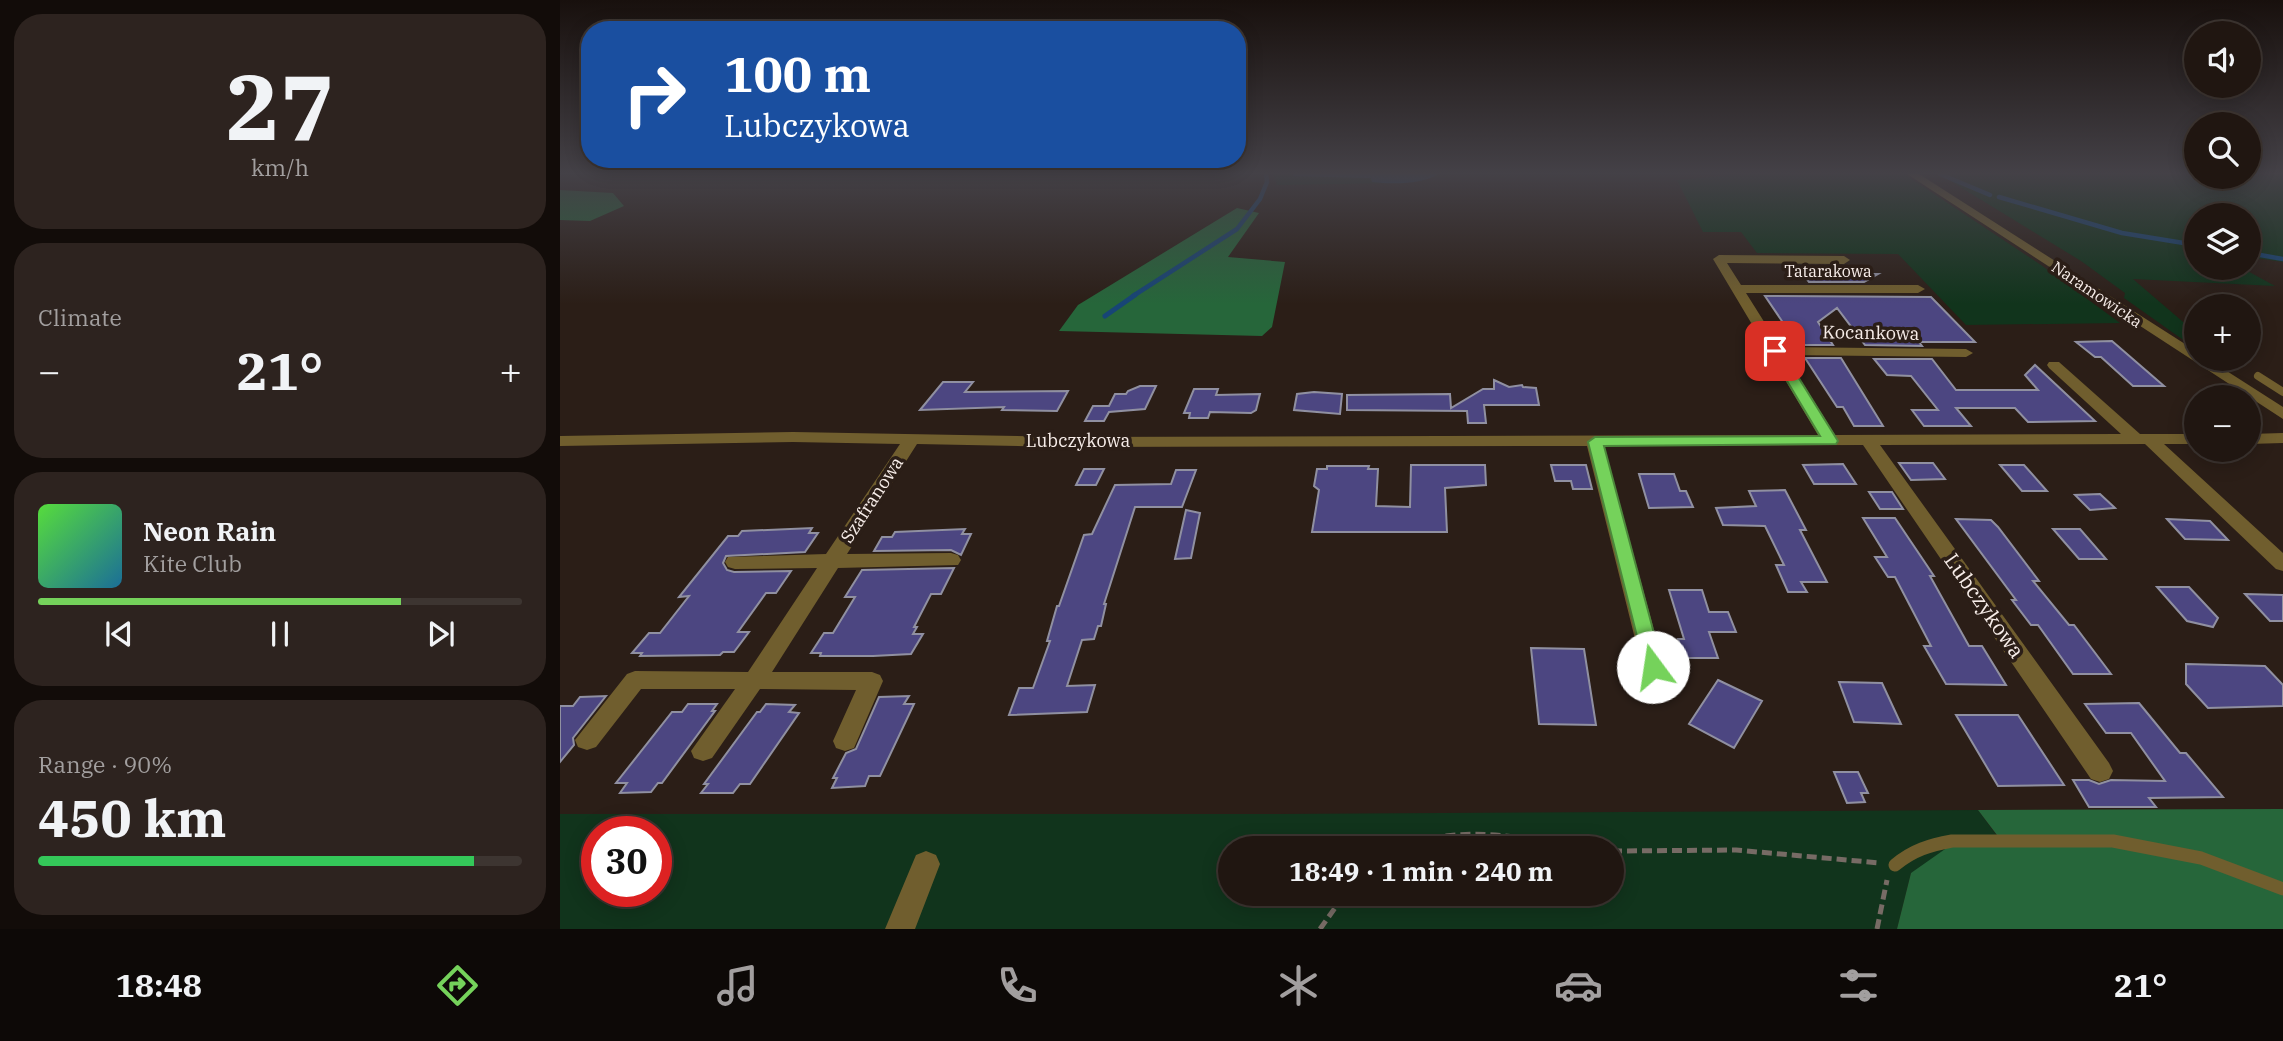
<!DOCTYPE html>
<meta charset="utf-8">
<style>
body{margin:0;font-family:"IBM Plex Serif",serif;background:#2d231f;color:#f1f3f6;height:100vh;display:flex;flex-direction:column;font-size:26px;white-space:nowrap}
*{box-sizing:border-box;margin:0}
p{font-size:23px;color:#a29f9f}
.icon{flex:none;width:38px;height:38px;fill:none;stroke:currentColor;stroke-width:2;stroke-linecap:round;stroke-linejoin:round}
.map{position:relative;flex:1;overflow:hidden}
.panel{display:flex;flex-direction:column;gap:14px;padding:14px;background:#120c09;width:560px}
.panel>*{flex:none}
.guide{position:absolute;left:21px;top:21px;width:665px;height:147px;border-radius:28px;box-shadow:0 4px 18px #0003,0 0 0 2px #3d3531;background:#1a4fa0;color:#fff;overflow:hidden}
.tools{position:absolute;left:1624px;top:21px;display:grid;gap:14px}
.tools a{display:grid;place-items:center;width:77px;height:77px;border-radius:50%;background:#201611;box-shadow:0 4px 18px #0003,0 0 0 2px #3d3531;font-size:35px}
.speed{position:absolute;left:21px;top:816px;display:flex;gap:14px;font-size:35px;font-weight:700;text-align:center}
.speed>*{display:grid;place-content:center;width:91px;height:91px;border-radius:50%;background:#201611;box-shadow:0 4px 18px #0003,0 0 0 2px #3d3531;line-height:1}
.speed .limit{border:10px solid #d22;background:#fff;color:#111}
.pin{position:absolute;display:grid;place-items:center;width:60px;height:60px;color:#fff;margin:-30px;border-radius:14px;box-shadow:0 4px 10px #0006}
.me{position:absolute;width:77px;margin:-38px;rotate:346deg;stroke-linejoin:round;filter:drop-shadow(0 0 5px #0008)}
.turn{display:flex;align-items:center;gap:24px;height:147px;padding:0 28px;font-size:32px}
.turn .icon{width:91px;height:91px;stroke-width:2.5}
.turn b{display:block;font-size:49px;line-height:60px}
.big{font-size:52px;font-weight:700;line-height:1.1}
.panel .widget{flex:1;display:flex;flex-direction:column;justify-content:center;gap:10px;min-width:0;padding:0 24px;border-radius:28px;background:#2d231f}
.panel .dial{align-items:center;gap:0}
.dial b{font-size:91px;line-height:1}
.song{display:flex;align-items:center;gap:21px}
.cover{width:84px;height:84px;border-radius:10px;background:linear-gradient(135deg,hsl(110 70% 55%),hsl(200 70% 35%))}
.played{height:7px;border-radius:4px;background:linear-gradient(90deg,#75d25b 75%,#3d3531 75%)}
.keys{display:flex;justify-content:space-around;direction:ltr}
.heat{display:flex;justify-content:space-between;align-items:center;font-size:38px;direction:ltr}
.charge{height:10px;border-radius:5px;background:linear-gradient(90deg,#34c759 90%,#3d3531 0)}
.trip{position:absolute;left:658px;top:836px;width:406px;height:70px;border-radius:35px;background:#201611;box-shadow:0 4px 18px #0003,0 0 0 2px #3d3531;font-weight:700;line-height:70px;text-align:center}
.tab-bar{display:flex;height:112px;justify-content:space-around;align-items:center;background:#0d0907;color:#a29f9f}
.tab-bar .icon{width:49px;height:49px}
.tab-bar .current{color:#75d25b}
.tab-bar b{font-size:32px;color:#f1f3f6}
main{display:flex;flex:1;min-height:0}
.map>svg:first-child{display:block}
.green{fill:#11341c;fill-rule:evenodd}
.forest{fill:#26663a}
.water{fill:#174576}
.lines{fill:none;stroke-linecap:round;stroke-linejoin:round}
.stream-far1{stroke:#174576;stroke-width:4.5}
.stream{stroke:#174576;stroke-width:5}
.building{fill:#4c4681;stroke:#9090a1;stroke-width:2}
.path{stroke:#776b65;stroke-width:5;stroke-dasharray:10 5;stroke-linecap:butt}
.service-far1{stroke:#705e2e;stroke-width:8}
.service{stroke:#705e2e;stroke-width:13}
.minor{fill:#705e2e;fill-rule:evenodd}
.tertiary{fill:#705e2e;fill-rule:evenodd}
.route{fill:#75d25b;stroke:#4c883b;stroke-width:2}
.labels{text-anchor:middle;stroke-width:7;stroke-linejoin:round;paint-order:stroke}
.far-street-label{font-size:16px;fill:#f7ede9;stroke:#2b1e17}
.street-label{font-size:18px;fill:#f7ede9;stroke:#2b1e17}
.near-street-label{font-size:21px;fill:#f7ede9;stroke:#2b1e17}
</style>
<main>
<section class="panel">
<div class="widget dial"><b>27</b><p>km/h</p></div>
<div class="widget"><p>Climate</p>
<div class="heat"><a>−</a><b class="big">21°</b><a>+</a></div>
</div>
<div class="widget">
<div class="song"><i class="cover"></i><div><b>Neon Rain</b><p>Kite Club</p></div></div>
<div class="played"></div>
<div class="keys"><svg class="icon" aria-label="previous" viewBox="0 0 24 24"><path d="M18 5L8 12l10 7zM5 5v14"/></svg><svg class="icon" aria-label="pause" viewBox="0 0 24 24"><path d="M8 5v14M16 5v14"/></svg><svg class="icon" aria-label="next" viewBox="0 0 24 24"><path d="M6 5l10 7-10 7zM19 5v14"/></svg></div>
</div>
<div class="widget"><p>Range · 90%</p><b class="big">450 km</b><div class="charge"></div></div>
</section>
<div class="map">
<svg width="1723" height="929" viewBox="0 0 1723 929">
<rect width="100%" height="100%" fill="#2b1e17"/>
<path class="green" d="M713 174H810L812 182 835 183 717 185Z
M1183 174H1344L1481 265 1560 323 1406 325 1338 254 1197 253 1181 232H1143L1117 180Z
M1379 174H1636V177H1689V174H1723V262L1689 257V215H1636V268H1682L1715 286 1573 279 1636 333V349L1564 298 1565 293 1521 261Z
M1418 810 1443 844 1351 873 1337 929H0V814H716ZM37 831H96V891H37ZM670 849H1052V894H670Z"/>
<path class="forest" d="M0 190 53 193 64 206 30 221 0 220Z
M677 208 699 213 668 257 725 262 712 327 702 336 499 331 518 305Z
M1723 809V929H1337L1351 873 1388 847 1443 843 1418 810Z"/>
<path class="water" d="M810 174H878C862 185 831 184 812 182Z"/>
<g class="lines">
<path class="stream-far1" d="M735 174 817 176
M1380 174 1430 195
M1439 197 1562 233 1636 245
M1689 253 1723 259
M573 296 677 229 700 199 707 182 706 174"/>
<path class="stream" d="M545 316 575 295"/>
</g>
<path class="building" d="M1242 273 1284 274H1318L1304 282H1249Z
M1205 296 1371 297 1415 342H1359L1362 346 1305 345 1277 308 1258 322 1273 345H1237L1228 327H1226Z
M1552 341 1604 386H1573L1541 357H1535L1516 342Z
M1245 358H1281L1323 426H1294L1283 407H1277Z
M1314 359H1372L1396 390H1478L1465 375 1475 365 1535 421 1468 422 1455 408H1396L1411 426H1364L1352 410H1378L1351 376 1327 375Z
M934 380 949 387 962 385 963 387 976 388 979 405H924L926 423H908L907 411 787 410V395L890 394 891 408 923 389H934Z
M383 382H413L405 392 508 391 497 411 442 410 444 407 360 410Z
M580 386H596L585 409 549 412 544 421H525L533 406H549L555 394H566L568 391Z
M634 389H658L656 395 700 394 696 410 691 413 650 412 648 418H629L630 413H624Z
M754 392 782 394 780 414 734 410 737 394Z
M1339 463H1373L1385 479 1351 480Z
M1283 464 1296 484H1254L1243 465Z
M851 465H925L926 485 885 488 887 532H752L759 490 754 486 757 469H767V466H809L808 469H818L816 506 850 507Z
M991 465H1026L1032 489H1013L1011 481H995Z
M1440 465H1464L1487 491H1462Z
M524 469H544L536 485H516Z
M616 470H636L622 507H575L544 604H546L541 626H538L534 639 522 640 507 686 535 685 527 712 449 715 459 688H473L490 641H487L497 606H499L524 535 532 534 555 485 611 484Z
M1079 474H1114L1120 491H1126L1133 507 1089 508Z
M1225 490 1246 530H1240L1267 582H1241L1247 592H1228L1216 565H1224L1205 526 1163 525 1156 508 1196 506 1189 491Z
M1309 492H1332L1343 509H1320Z
M1540 494 1555 508 1530 510 1515 495Z
M626 510 640 513 631 558 615 559Z
M1303 518H1335L1374 576H1370L1409 646H1422L1446 685 1386 684 1364 646H1371L1335 577H1328L1315 557H1327Z
M1396 519 1431 520 1438 527 1479 581H1473L1509 625H1514L1551 674H1513L1478 625H1471L1452 600H1456Z
M1607 519 1650 521 1668 540 1625 539Z
M252 528 249 533H258L245 552 166 556 163 563 167 570 174 572 231 571 216 593H206L178 632H189L174 652H163L160 655 80 656 82 653H72L89 633H100L129 596 119 597 168 536H178L182 531Z
M405 529 402 534H411L401 555 391 550 314 551 322 537H332L335 532Z
M1493 529H1520L1546 559H1519Z
M394 568 381 594H371L354 627H357L353 634H363L351 654 313 656H260L261 653H251L264 633H273L295 597H285L302 570Z
M1597 587H1629L1658 618 1653 627 1627 621Z
M1109 590H1142L1149 612H1168L1176 632H1149L1158 658H1124L1118 639H1124Z
M1685 594 1723 595V621H1710Z
M971 648 1024 649 1036 725 979 724Z
M1626 664 1705 666 1723 685V706L1648 708 1626 684Z
M1158 680 1202 701 1174 748 1129 724Z
M1279 682 1322 683 1341 724 1294 722Z
M46 696 13 738 14 745 0 762V706H13L20 697Z
M349 696 344 704H354L320 776H309L305 786 272 788 277 778H273L286 753 296 749 319 697Z
M1579 703 1620 753H1626L1663 797 1589 798 1596 807H1529L1513 780H1529L1539 784 1551 780 1605 781 1571 733H1546L1525 704Z
M128 704H157L152 711H155L102 783H98L91 792 60 793 67 783H56L112 712H122Z
M206 704 235 705 229 712 239 713 190 784H180L173 793H141L148 784H144L197 712H200Z
M1396 715H1458L1504 785 1438 786Z
M1274 772H1298L1308 793H1301L1305 802 1287 803Z"/>
<g class="lines">
<path class="path" d="M827 849C894 827 947 832 1014 849
M1052 851 1176 850 1320 863
M760 929 785 894
M1317 929 1327 880"/>
<path class="service-far1" d="M1698 376 1723 392"/>
<path class="service" d="M1335 865C1353 850 1370 845 1392 841H1553L1641 858 1723 889"/>
<path class="minor" d="M1159 255 1284 256 1290 260 1284 264 1167 263 1181 285H1358L1365 289 1358 293H1186L1220 347 1406 349 1413 353 1406 357 1225 355 1275 435 1561 434 1489 368 1487 365 1489 362H1499L1580 434H1636V444H1604L1723 553V571L1716 569 1585 444 1320 445 1549 763 1553 771 1549 779 1540 782 1531 779 1303 445 1044 446 1104 667 1101 673 1093 676 1085 673 1082 667 1027 446 512 447 357 444 287 554 391 553 398 555 401 560 398 565 278 568 212 672H312L320 675 323 681 294 748 285 751 276 748 273 741 296 690 200 689 152 758 143 761 134 758 131 751 175 689H81L36 747 27 750 18 747 15 740 67 674 75 671 188 672 257 568 175 569 168 567 165 562 168 557 266 554 340 444 233 442 0 446V436L233 432 512 437 1258 435 1153 259Z
M1723 433V443L1689 444V434Z
M366 851 376 855 380 864 355 929H325L356 855Z"/>
<path class="tertiary" d="M1347 174H1359L1636 351V359H1648L1723 407V419Z"/>
</g>
<linearGradient id="sky" x2="0" y2="1"><stop stop-color="#18100d"/><stop offset="0.57" stop-color="#444147"/><stop offset="1" stop-color="#444147" stop-opacity="0"/></linearGradient>
<rect width="1723" height="304" fill="url(#sky)"/>
<path class="route" d="M1215 347 1222 351 1278 441 1276 444 1044 446 1103 667 1100 672 1093 675 1086 672 1028 442 1035 437 1260 436 1209 351Z"/>
<g class="labels">
<g class="far-street-label">
<text x="1268" y="277">Tatarakowa</text>
<text transform="translate(1537 294) rotate(34)" y="6">Naramowicka</text>
</g>
<g class="street-label">
<text transform="translate(1311 333) rotate(1)" y="6">Kocankowa</text>
<text x="518" y="447">Lubczykowa</text>
<text transform="translate(312 500) rotate(-57)" y="6">Szafranowa</text>
</g>
<g class="near-street-label">
<text transform="translate(1424 606) rotate(55)" y="7">Lubczykowa</text>
</g>
</g>
</svg>
<div class="tools">
<a><svg class="icon" aria-label="sound" viewBox="0 0 24 24"><path d="M4 9h4l5-4v14l-5-4H4zM17 9q2 3 0 6"/></svg></a>
<a><svg class="icon" aria-label="search" viewBox="0 0 24 24"><circle cx="10" cy="10" r="6"/><path d="M15 15l6 6"/></svg></a>
<a><svg class="icon" aria-label="layers" viewBox="0 0 24 24"><path d="M12 4l9 5-9 5-9-5zM3 14l9 5 9-5"/></svg></a>
<a>+</a>
<a>−</a>
</div>
<div class="speed"><div class="limit">30</div></div>
<div class="pin" style="left:1215px;top:351px;background:#d93025"><svg class="icon" aria-label="arrive" viewBox="0 0 24 24"><path d="M6 21V4h12l-3 4 3 4H6"/></svg></div>
<svg class="me" style="left:1093px;top:667px" viewBox="-20 -20 40 40"><circle r="19" fill="#fff"/><path d="M0-13L10 11 0 6-10 11z" fill="#75d25b"/></svg>
<div class="trip">18:49 · 1 min · 240 m</div>
<div class="guide">
<div class="turn"><svg class="icon" aria-label="right" viewBox="0 0 24 24"><path d="M7 20v-9h11M14 6l5 5-5 5"/></svg><div><b>100 m</b>Lubczykowa</div></div>
</div>
</div>
</main>
<nav class="tab-bar">
<b>18:48</b>
<svg class="icon current" aria-label="directions" viewBox="0 0 24 24"><path d="M12 3l9 9-9 9-9-9zM9 14v-3h6M13 9l2 2-2 2"/></svg>
<svg class="icon" aria-label="music" viewBox="0 0 24 24"><path d="M9 18V5l10-2v13"/><circle cx="6" cy="18" r="3"/><circle cx="16" cy="16" r="3"/></svg>
<svg class="icon" aria-label="phone" viewBox="0 0 24 24"><path d="M5 4h4l2 5-3 2q2 4 5 5l2-3 5 2v4C11 20 4 13 5 4z"/></svg>
<svg class="icon" aria-label="climate" viewBox="0 0 24 24"><path d="M12 3v18M4 7l16 10M4 17L20 7"/></svg>
<svg class="icon" aria-label="car" viewBox="0 0 24 24"><path d="M5 17H2v-5l4-1 3-4h7l3 4 3 1v5h-3M9 17h6M6 11h13"/><circle cx="7" cy="17" r="2"/><circle cx="17" cy="17" r="2"/></svg>
<svg class="icon" aria-label="filters" viewBox="0 0 24 24"><path d="M4 7h16M4 17h16"/><circle cx="9" cy="7" r="2"/><circle cx="15" cy="17" r="2"/></svg>
<b>21°</b>
</nav>
